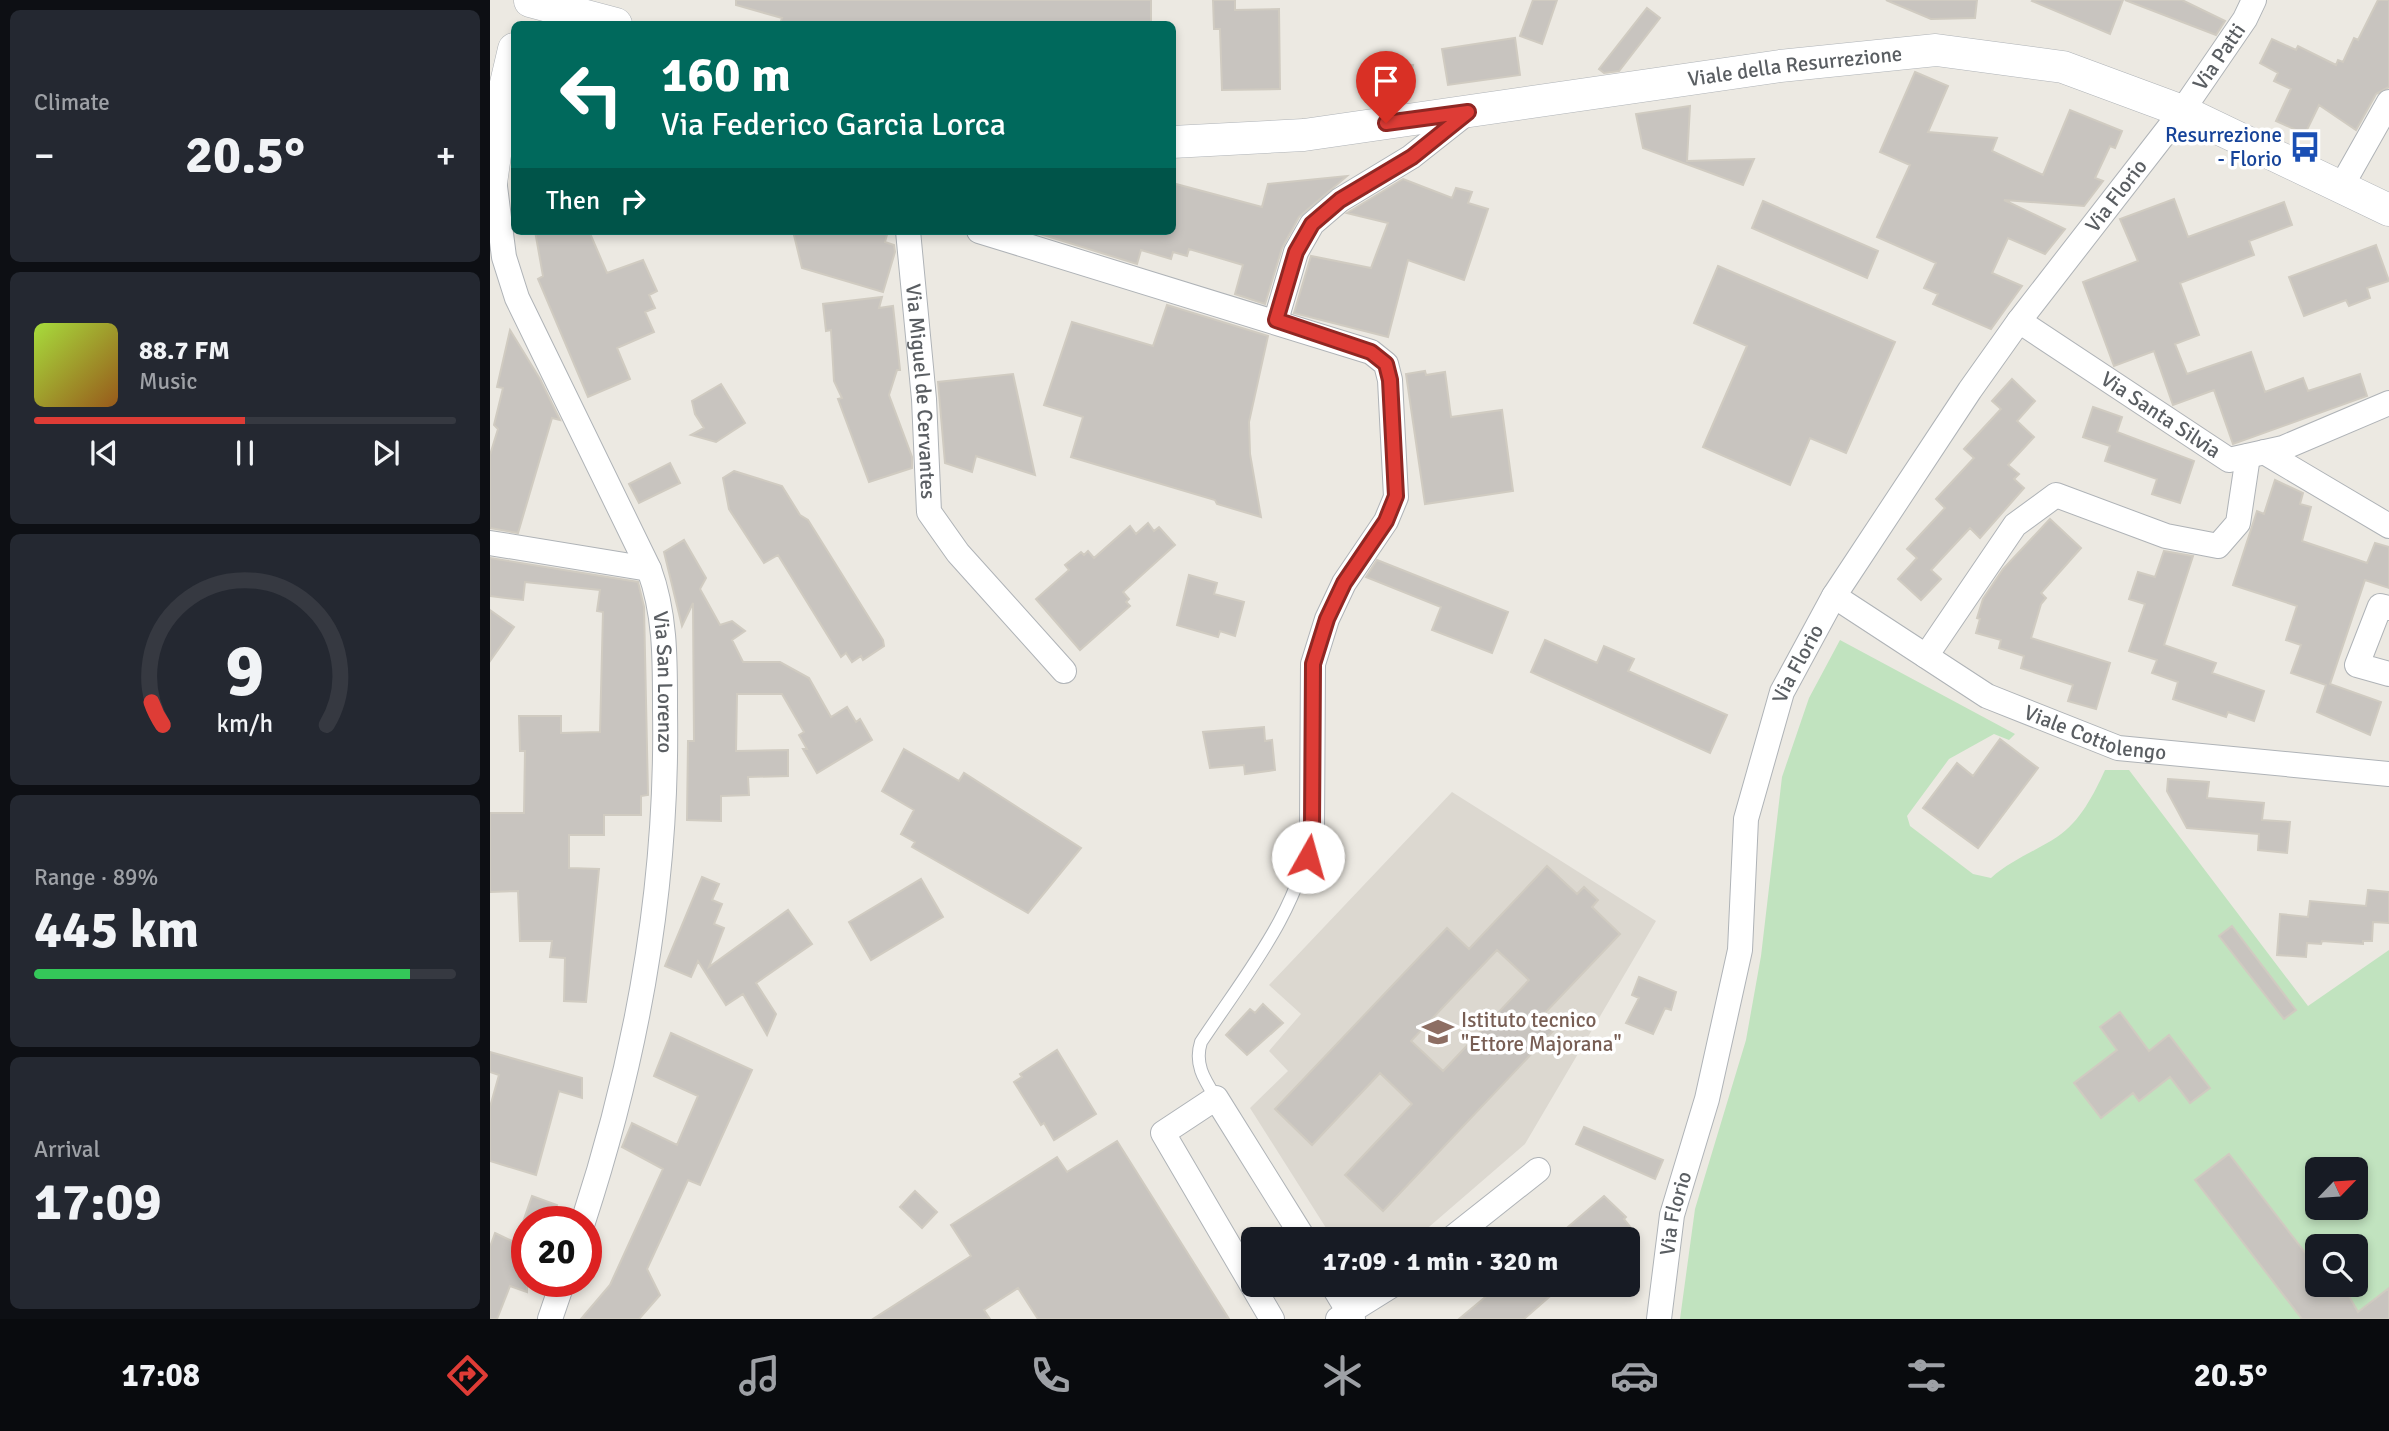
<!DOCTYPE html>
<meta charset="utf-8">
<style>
body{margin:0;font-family:Signika,sans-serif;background:#242831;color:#f1f3f6;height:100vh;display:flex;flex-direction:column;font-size:26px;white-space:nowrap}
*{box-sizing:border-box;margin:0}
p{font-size:23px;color:#9ea1a6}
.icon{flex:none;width:38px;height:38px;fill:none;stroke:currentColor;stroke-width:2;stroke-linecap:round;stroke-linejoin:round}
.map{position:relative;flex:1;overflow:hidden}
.panel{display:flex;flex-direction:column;gap:10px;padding:10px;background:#0d0f14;width:490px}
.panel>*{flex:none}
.guide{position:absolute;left:21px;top:21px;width:665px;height:214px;border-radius:10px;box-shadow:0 4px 10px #0003;background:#00695c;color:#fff;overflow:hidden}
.needle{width:46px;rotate:65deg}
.controls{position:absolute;left:1815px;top:1157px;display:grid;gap:14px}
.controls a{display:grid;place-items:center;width:63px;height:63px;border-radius:10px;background:#171b24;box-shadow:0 4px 10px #0003;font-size:35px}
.speed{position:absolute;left:21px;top:1206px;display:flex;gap:14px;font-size:35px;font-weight:700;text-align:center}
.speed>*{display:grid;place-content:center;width:91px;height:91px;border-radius:50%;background:#171b24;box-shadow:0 4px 10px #0003;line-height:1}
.speed .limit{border:10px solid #d22;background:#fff;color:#111}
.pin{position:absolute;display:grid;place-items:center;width:60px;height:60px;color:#fff;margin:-72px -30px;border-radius:50% 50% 50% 0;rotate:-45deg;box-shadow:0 0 7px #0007}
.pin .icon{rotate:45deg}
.me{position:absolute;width:77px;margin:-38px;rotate:7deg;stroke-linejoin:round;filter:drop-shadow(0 0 5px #0008)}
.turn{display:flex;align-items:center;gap:24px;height:147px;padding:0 35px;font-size:32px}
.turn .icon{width:91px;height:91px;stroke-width:2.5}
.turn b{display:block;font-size:49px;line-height:60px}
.then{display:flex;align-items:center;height:66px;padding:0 35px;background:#0003;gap:14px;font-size:26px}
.big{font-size:52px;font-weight:800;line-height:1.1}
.panel .card{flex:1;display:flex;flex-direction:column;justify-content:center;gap:10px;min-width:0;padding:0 24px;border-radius:10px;background:#242831}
.panel .dial{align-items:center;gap:0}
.dial svg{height:182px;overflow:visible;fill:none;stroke:#363941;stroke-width:7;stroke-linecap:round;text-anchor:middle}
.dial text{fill:#f1f3f6;stroke:none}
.song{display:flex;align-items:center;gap:21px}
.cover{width:84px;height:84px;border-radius:10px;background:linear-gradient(135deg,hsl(80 70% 55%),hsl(30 70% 35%))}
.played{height:7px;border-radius:4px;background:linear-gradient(90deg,#de3c36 50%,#363941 50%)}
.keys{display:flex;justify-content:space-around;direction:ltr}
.heat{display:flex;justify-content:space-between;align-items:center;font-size:38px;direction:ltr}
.charge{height:10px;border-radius:5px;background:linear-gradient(90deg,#34c759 89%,#363941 0)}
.trip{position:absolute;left:751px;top:1227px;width:399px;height:70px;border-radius:10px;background:#171b24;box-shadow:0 4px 10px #0003;font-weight:800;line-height:70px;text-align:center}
.tab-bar{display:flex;height:112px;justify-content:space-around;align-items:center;background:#090b0e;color:#9ea1a6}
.tab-bar .icon{width:49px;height:49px}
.tab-bar .current{color:#de3c36}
.tab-bar b{font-size:32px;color:#f1f3f6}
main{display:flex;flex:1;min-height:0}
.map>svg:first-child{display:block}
.education{fill:#dcd8d0}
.green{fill:#c1e3bf;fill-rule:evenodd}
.building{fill:#c8c4bf;stroke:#d0cbc1;stroke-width:2;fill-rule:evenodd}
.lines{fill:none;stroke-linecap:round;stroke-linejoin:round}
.service-casing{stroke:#afb3b7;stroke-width:14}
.minor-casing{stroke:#afb3b7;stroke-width:26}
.tertiary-casing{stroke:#afb3b7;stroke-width:33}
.service{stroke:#fff;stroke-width:12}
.minor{stroke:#fff;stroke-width:24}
.tertiary{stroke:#fff;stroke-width:32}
.route-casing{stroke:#902723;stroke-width:18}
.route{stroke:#de3c36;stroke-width:12}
.labels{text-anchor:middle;stroke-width:7;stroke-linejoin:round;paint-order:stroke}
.street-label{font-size:21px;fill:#5a5e62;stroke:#fff}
.transit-label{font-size:21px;fill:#164399;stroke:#fff;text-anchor:end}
.education-label{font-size:21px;fill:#785e54;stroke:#fff;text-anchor:start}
</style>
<main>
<section class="panel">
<div class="card"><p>Climate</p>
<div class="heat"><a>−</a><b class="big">20.5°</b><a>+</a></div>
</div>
<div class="card">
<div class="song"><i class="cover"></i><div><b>88.7 FM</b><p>Music</p></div></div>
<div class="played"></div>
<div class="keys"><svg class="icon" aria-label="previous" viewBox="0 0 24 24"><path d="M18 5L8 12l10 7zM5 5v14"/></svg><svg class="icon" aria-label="pause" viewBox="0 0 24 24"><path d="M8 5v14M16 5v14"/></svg><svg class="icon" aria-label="next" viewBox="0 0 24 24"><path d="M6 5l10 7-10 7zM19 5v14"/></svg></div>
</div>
<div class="card dial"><svg viewBox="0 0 100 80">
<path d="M14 69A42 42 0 1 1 86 69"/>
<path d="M14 69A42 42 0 0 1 9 59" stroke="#de3c36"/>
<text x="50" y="56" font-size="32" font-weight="700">9</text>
<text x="50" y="72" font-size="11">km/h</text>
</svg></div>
<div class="card"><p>Range · 89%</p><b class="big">445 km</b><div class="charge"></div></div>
<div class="card"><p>Arrival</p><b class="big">17:09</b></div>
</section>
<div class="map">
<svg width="1899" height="1319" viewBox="0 0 1899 1319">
<rect width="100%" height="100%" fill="#ece9e2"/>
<path class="education" d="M962 792 1166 921 1035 1144 925 1239H843L760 1108 798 1071 779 1051 811 1014 779 985Z"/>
<path class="green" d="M1350 640 1525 734 1519 740 1504 734 1459 759 1417 816 1420 826 1483 874 1501 878C1521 860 1544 852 1567 837 1590 822 1604 794 1615 770H1639L1818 1006 1899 950V1319H1190L1205 1209 1256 1040 1271 956 1292 777 1319 698ZM1827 1169H1866V1208H1827ZM1827 1246H1866V1284H1827Z"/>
<path class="building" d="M246 0H661V24H290L292 18 246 5Z
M723 0H745V10L789 9 790 89 732 90 730 29H724Z
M1043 0H1067L1052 44 1030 36Z
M1396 0H1487L1485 18 1441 19Z
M1633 0 1620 34 1542 1 1543 0Z
M1635 0H1692L1735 21 1726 35Z
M1888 0H1899V87L1886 94 1866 130 1829 105 1815 134 1786 121 1801 89 1784 81 1788 73 1770 63 1782 39 1806 50 1808 46 1846 65 1848 60 1853 62 1864 38 1868 40Z
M1157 8 1170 18 1129 71 1114 73 1109 69Z
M1025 38 1030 75 958 85 952 49Z
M905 65H923L914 102 904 103Z
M1425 72 1458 86 1438 132 1507 138 1502 151 1553 175 1580 110 1632 131 1625 148 1620 146 1605 178 1613 181 1594 206 1514 200 1575 229 1555 254 1518 238 1502 273 1532 286 1501 329 1443 304 1448 294 1434 288 1446 263 1387 237 1420 165 1390 152Z
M1200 106 1197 161 1264 159 1253 185 1153 148 1146 114Z
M857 176 809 217 792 248 775 304 745 294 753 265 699 249 697 256 683 252 681 259 651 250 647 264 547 233 682 231V194L686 184 772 207 778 184Z
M913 179 962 198 966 188 982 192 978 203 998 209 974 280 918 260 898 337 804 313 821 256 881 268 898 223 857 213Z
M1684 199 1698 237 1794 202 1802 225 1759 241 1764 255 1690 283 1709 335 1685 344 1697 374 1761 352 1775 392 1813 378 1818 391 1870 374 1877 396 1743 444 1724 390 1683 405 1664 351 1624 366 1593 282 1648 261 1630 219Z
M1273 201 1388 251 1377 278 1262 228Z
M45 231H99L117 273 153 260 167 291 159 295 165 308 155 312 164 332 127 348 140 379 98 397 48 279 53 276Z
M303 231H398L395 242 404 245 405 252 393 292 312 268Z
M1886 245 1899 281 1877 288 1880 298 1859 306 1856 300 1814 316 1799 277Z
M1228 266 1405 342 1356 453 1320 438 1300 485 1213 447 1257 346 1204 323Z
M392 297 389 308 403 306 410 370H407L399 395 422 457V468L379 482 348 399 352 398 344 381 341 330 336 331 333 304Z
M677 305 778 336 759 422 760 454 771 517 727 504 725 500 581 457 593 417 554 405 582 322 663 346Z
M20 330 50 379 70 420 62 418 28 533 0 528V455L8 429 4 425 13 388 7 387Z
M935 371 936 375 955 372 961 417 1012 410 1023 491 935 504 916 374Z
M523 374 545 475 486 456 482 472 455 463 448 382Z
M1522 379 1545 401 1527 421 1544 437 1518 465 1529 474 1524 479 1534 488 1490 538 1480 528 1441 570 1451 579 1431 600 1408 579 1427 558 1417 549 1455 508 1446 499 1484 458 1474 449 1511 409 1502 401Z
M231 384 255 423 226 442 201 435 214 428 205 414 202 401Z
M1603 407 1632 417 1627 432 1704 461 1690 503 1662 494 1667 479 1615 461 1620 446 1593 437Z
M180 463 190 483 149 503 139 484Z
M244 471 292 486 310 515 318 520 393 640 394 646 373 660 371 656 362 662 356 653 351 657 288 555 274 563 239 509 233 478Z
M1785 480 1813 493 1810 504 1821 507 1812 541 1877 563 1885 543 1899 547V588L1875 580 1840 684 1891 702 1880 735 1827 712 1836 685 1801 673 1811 645 1796 640 1807 606 1743 585 1767 511 1774 514Z
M1560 519 1591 548 1551 593 1556 598 1551 604 1541 638 1620 663 1606 709 1578 701 1583 685 1531 668 1534 656 1509 648 1511 640 1486 633 1490 619 1487 618 1493 599 1513 569Z
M658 523 664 531 669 527 685 545 633 592 639 599 636 602 640 606 590 650 546 599 579 570 575 565 591 552 594 555 598 551 604 558 640 526 646 534Z
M194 540 216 578 210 589 230 625 242 621 255 631 242 640 253 662H290L319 678 341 717 357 707 366 722 370 719 382 740 327 773 313 749H317L309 735 314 732 292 694H247L246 751 298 750V776L258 777 259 795 231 796V821L197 820 198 741H204L203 603 192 626 174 552Z
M1674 551 1703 556 1674 645 1726 663 1722 673 1774 691 1764 721 1738 712 1736 717 1683 699 1688 682 1662 673 1667 660 1639 651 1655 604 1639 599 1648 572 1665 577Z
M0 558 148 582 154 607 158 795 151 796V815H114V835H79V868L109 869 96 1002 74 1001 75 958 60 957 62 941H30L28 891 0 892V813H34L35 751H30L29 716H71V733L110 732 113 612 107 611 110 590 35 582 33 600 0 596Z
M887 560 1018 612 1002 653 942 630 951 607 876 577Z
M699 575 727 583 724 594 754 602 745 636 730 631 728 637 687 625Z
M0 610 24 627 0 661Z
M1055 640 1107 663 1114 646 1144 659 1138 671 1237 715 1220 753 1041 672Z
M774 727 775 741 782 740 785 770 755 774 754 765 720 768 713 732Z
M1510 739 1548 768 1488 848 1433 808 1467 763 1483 776Z
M414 749 469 781 474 773 591 848 538 913 422 847 425 842 411 834 424 810 392 791Z
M1678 779 1719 782 1717 798 1774 803 1772 820 1800 822 1797 853 1768 850 1769 834 1697 828 1677 791Z
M1057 866 1087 894 1094 887 1108 900 1102 907 1130 934 1051 1017 1064 1030 893 1211 855 1175 922 1104 890 1073 822 1145 785 1109 957 928 979 949ZM1007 950 1039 980 953 1071 921 1041Z
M212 877 229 884 222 900 232 904 224 924 234 928 219 967 298 910 322 944 266 983 286 1014 277 1035 253 994 236 1005 208 961 201 977 175 966Z
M431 879 453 917 381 960 359 922Z
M1878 890 1899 892V923L1883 922 1882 941H1873V944L1832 941 1831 944 1817 943 1816 957 1787 955 1790 914 1818 917 1820 901 1876 906Z
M1742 926 1806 1010 1794 1019 1729 936Z
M1149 977 1186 992 1181 1010 1175 1008 1163 1034 1136 1023 1149 998 1142 995Z
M773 1004 793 1023 757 1055 736 1035 760 1009 765 1013Z
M1630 1012 1659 1051 1679 1035 1720 1088 1700 1103 1680 1077 1649 1101 1643 1093 1611 1118 1584 1083 1627 1050 1610 1027Z
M181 1033 262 1070 210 1185 198 1180 157 1269 170 1295 149 1319H91L120 1285 173 1169 132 1147 142 1123 187 1145 208 1096 164 1076Z
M567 1050 606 1114 564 1140 554 1123 551 1125 524 1082 532 1077 530 1074Z
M0 1052 92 1078V1098L69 1091 46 1175 0 1161V1107L9 1075 0 1072Z
M1094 1127 1173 1160 1165 1179 1086 1144Z
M627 1141 739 1319H548L528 1288 494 1310 500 1319H383L481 1256 461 1225 567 1157 577 1172Z
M1739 1154 1827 1268V1284H1852L1868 1312 1899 1288V1319H1812L1705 1180Z
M425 1191 447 1212 432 1228 410 1207Z
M42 1196 67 1205 61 1222H33Z
M1114 1196 1136 1217 1134 1219 1142 1229 1130 1239H1064Z
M5 1233 37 1248V1292L20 1286 7 1319H0V1247Z
M1011 1284H1074L1034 1319H969Z"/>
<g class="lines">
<defs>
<path id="service" d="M726 1098C714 1079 704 1064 711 1042 756 974 810 910 822 828"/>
<g id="minor">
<path id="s1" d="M3 171 14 257 27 298 159 569C176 615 175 663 175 711 178 885 147 1057 93 1222"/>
<path d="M1851 187 1899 102"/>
<path id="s2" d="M418 231 434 399 439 512 468 553 574 671"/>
<path d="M489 231 881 352 896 364 900 380 906 497 896 521 854 583 837 619 823 664 822 828"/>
<path d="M786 320 806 252 822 224 850 200 921 157 978 112"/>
<path id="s3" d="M1529 321 1739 460 1793 448 1899 403"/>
<path d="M1774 452 1899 526"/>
<path d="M0 543 159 569"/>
<path id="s4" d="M1344 596 1497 696 1628 748 1899 774"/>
<path d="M1899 608 1890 606 1867 665 1899 674"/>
<path d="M1436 656 1525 525 1566 495 1676 536 1728 546 1748 523 1758 456"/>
<path d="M961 1239 1048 1170"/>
<path d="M842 1284 863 1319"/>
<path d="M60 1319 73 1281"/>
<path d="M782 1319 673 1133 726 1098 814 1239"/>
<path d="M848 1319 904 1284"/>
<path id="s5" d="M1169 1319 1182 1215 1217 1099 1250 950 1256 819 1292 692 1344 596 1480 390 1529 321 1692 111 1755 19 1764 0"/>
</g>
<g id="tertiary">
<path d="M40 1 126 24"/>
<path id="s6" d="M682 142 814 135 1290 66 1446 50 1573 67 1692 111 1899 210"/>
<path d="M0 190 14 92 24 49"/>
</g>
</defs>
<use href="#service" class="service-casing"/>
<use href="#minor" class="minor-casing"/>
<use href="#tertiary" class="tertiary-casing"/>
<use href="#service" class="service"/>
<use href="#minor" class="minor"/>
<use href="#tertiary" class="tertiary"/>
</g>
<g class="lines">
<defs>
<path id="route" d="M818 857 822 828 823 664 837 619 854 583 896 521 906 496 900 380 896 364 881 352 786 320 806 252 822 224 850 200 922 157 978 112 896 123"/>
</defs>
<use href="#route" class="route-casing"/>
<use href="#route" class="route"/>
</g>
<defs>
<symbol id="bus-bare" viewBox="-9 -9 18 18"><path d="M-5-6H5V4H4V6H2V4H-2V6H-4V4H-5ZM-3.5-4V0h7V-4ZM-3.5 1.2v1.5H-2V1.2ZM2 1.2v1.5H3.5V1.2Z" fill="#1a4fb4" stroke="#fff" stroke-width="2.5" paint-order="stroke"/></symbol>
<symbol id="school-bare" viewBox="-9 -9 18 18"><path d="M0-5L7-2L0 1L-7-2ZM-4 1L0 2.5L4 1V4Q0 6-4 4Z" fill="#8d6e63" stroke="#fff" stroke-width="2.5" paint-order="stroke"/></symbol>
</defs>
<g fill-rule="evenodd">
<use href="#bus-bare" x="1793" y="125" width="44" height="44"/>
<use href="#school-bare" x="926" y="1010" width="44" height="44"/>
</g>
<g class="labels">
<g class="street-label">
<text dy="7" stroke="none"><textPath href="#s5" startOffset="1414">Via Patti</textPath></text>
<text dy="7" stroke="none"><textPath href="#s6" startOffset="628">Viale della Resurrezione</textPath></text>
<text dy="7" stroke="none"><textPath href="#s5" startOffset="1241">Via Florio</textPath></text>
<text dy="7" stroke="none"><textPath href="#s2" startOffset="161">Via Miguel de Cervantes</textPath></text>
<text dy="7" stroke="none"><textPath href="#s3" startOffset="170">Via Santa Silvia</textPath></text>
<text dy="7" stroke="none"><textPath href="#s5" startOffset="674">Via Florio</textPath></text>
<text dy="7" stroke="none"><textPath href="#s1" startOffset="546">Via San Lorenzo</textPath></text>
<text dy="7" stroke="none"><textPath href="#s4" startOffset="298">Viale Cottolengo</textPath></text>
<text dy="7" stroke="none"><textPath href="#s5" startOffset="107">Via Florio</textPath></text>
</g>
<g class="transit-label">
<text x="1792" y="142">Resurrezione<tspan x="1792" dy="24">- Florio</tspan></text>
</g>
<g class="education-label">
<text x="971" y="1027">Istituto tecnico<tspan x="971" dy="24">"Ettore Majorana"</tspan></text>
</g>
</g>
</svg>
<div class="controls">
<a><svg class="needle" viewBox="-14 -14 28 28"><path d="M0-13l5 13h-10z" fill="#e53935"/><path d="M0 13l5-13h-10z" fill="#9ea1a6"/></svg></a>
<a><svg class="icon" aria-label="search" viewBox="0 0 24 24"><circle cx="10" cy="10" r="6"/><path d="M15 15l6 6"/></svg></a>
</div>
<div class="speed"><div class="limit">20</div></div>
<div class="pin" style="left:896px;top:123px;background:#d93025"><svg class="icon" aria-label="arrive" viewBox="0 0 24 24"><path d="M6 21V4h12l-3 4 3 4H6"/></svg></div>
<svg class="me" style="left:818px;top:857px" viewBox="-20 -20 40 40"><circle r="19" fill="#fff"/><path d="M0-13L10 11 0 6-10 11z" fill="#de3c36"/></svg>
<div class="trip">17:09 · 1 min · 320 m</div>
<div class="guide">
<div class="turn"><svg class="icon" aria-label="left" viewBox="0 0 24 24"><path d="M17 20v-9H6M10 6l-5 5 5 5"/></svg><div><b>160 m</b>Via Federico Garcia Lorca</div></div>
<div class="then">Then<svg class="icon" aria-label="right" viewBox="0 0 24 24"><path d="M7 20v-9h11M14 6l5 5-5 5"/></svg></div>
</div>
</div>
</main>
<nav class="tab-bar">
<b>17:08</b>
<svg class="icon current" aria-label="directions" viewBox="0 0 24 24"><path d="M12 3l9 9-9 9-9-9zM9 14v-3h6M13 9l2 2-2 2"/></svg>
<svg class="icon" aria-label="music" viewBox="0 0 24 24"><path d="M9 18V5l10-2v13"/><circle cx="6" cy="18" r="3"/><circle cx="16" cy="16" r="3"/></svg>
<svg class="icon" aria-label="phone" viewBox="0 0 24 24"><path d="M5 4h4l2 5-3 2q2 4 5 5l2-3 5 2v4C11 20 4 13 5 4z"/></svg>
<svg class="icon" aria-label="climate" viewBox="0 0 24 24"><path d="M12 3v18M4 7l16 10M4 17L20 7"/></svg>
<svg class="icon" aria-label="car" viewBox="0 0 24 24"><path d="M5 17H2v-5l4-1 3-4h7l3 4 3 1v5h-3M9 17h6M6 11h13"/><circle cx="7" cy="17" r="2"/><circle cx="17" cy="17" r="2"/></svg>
<svg class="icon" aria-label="filters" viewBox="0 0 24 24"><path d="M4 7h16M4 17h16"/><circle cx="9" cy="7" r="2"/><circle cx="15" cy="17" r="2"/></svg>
<b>20.5°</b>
</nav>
